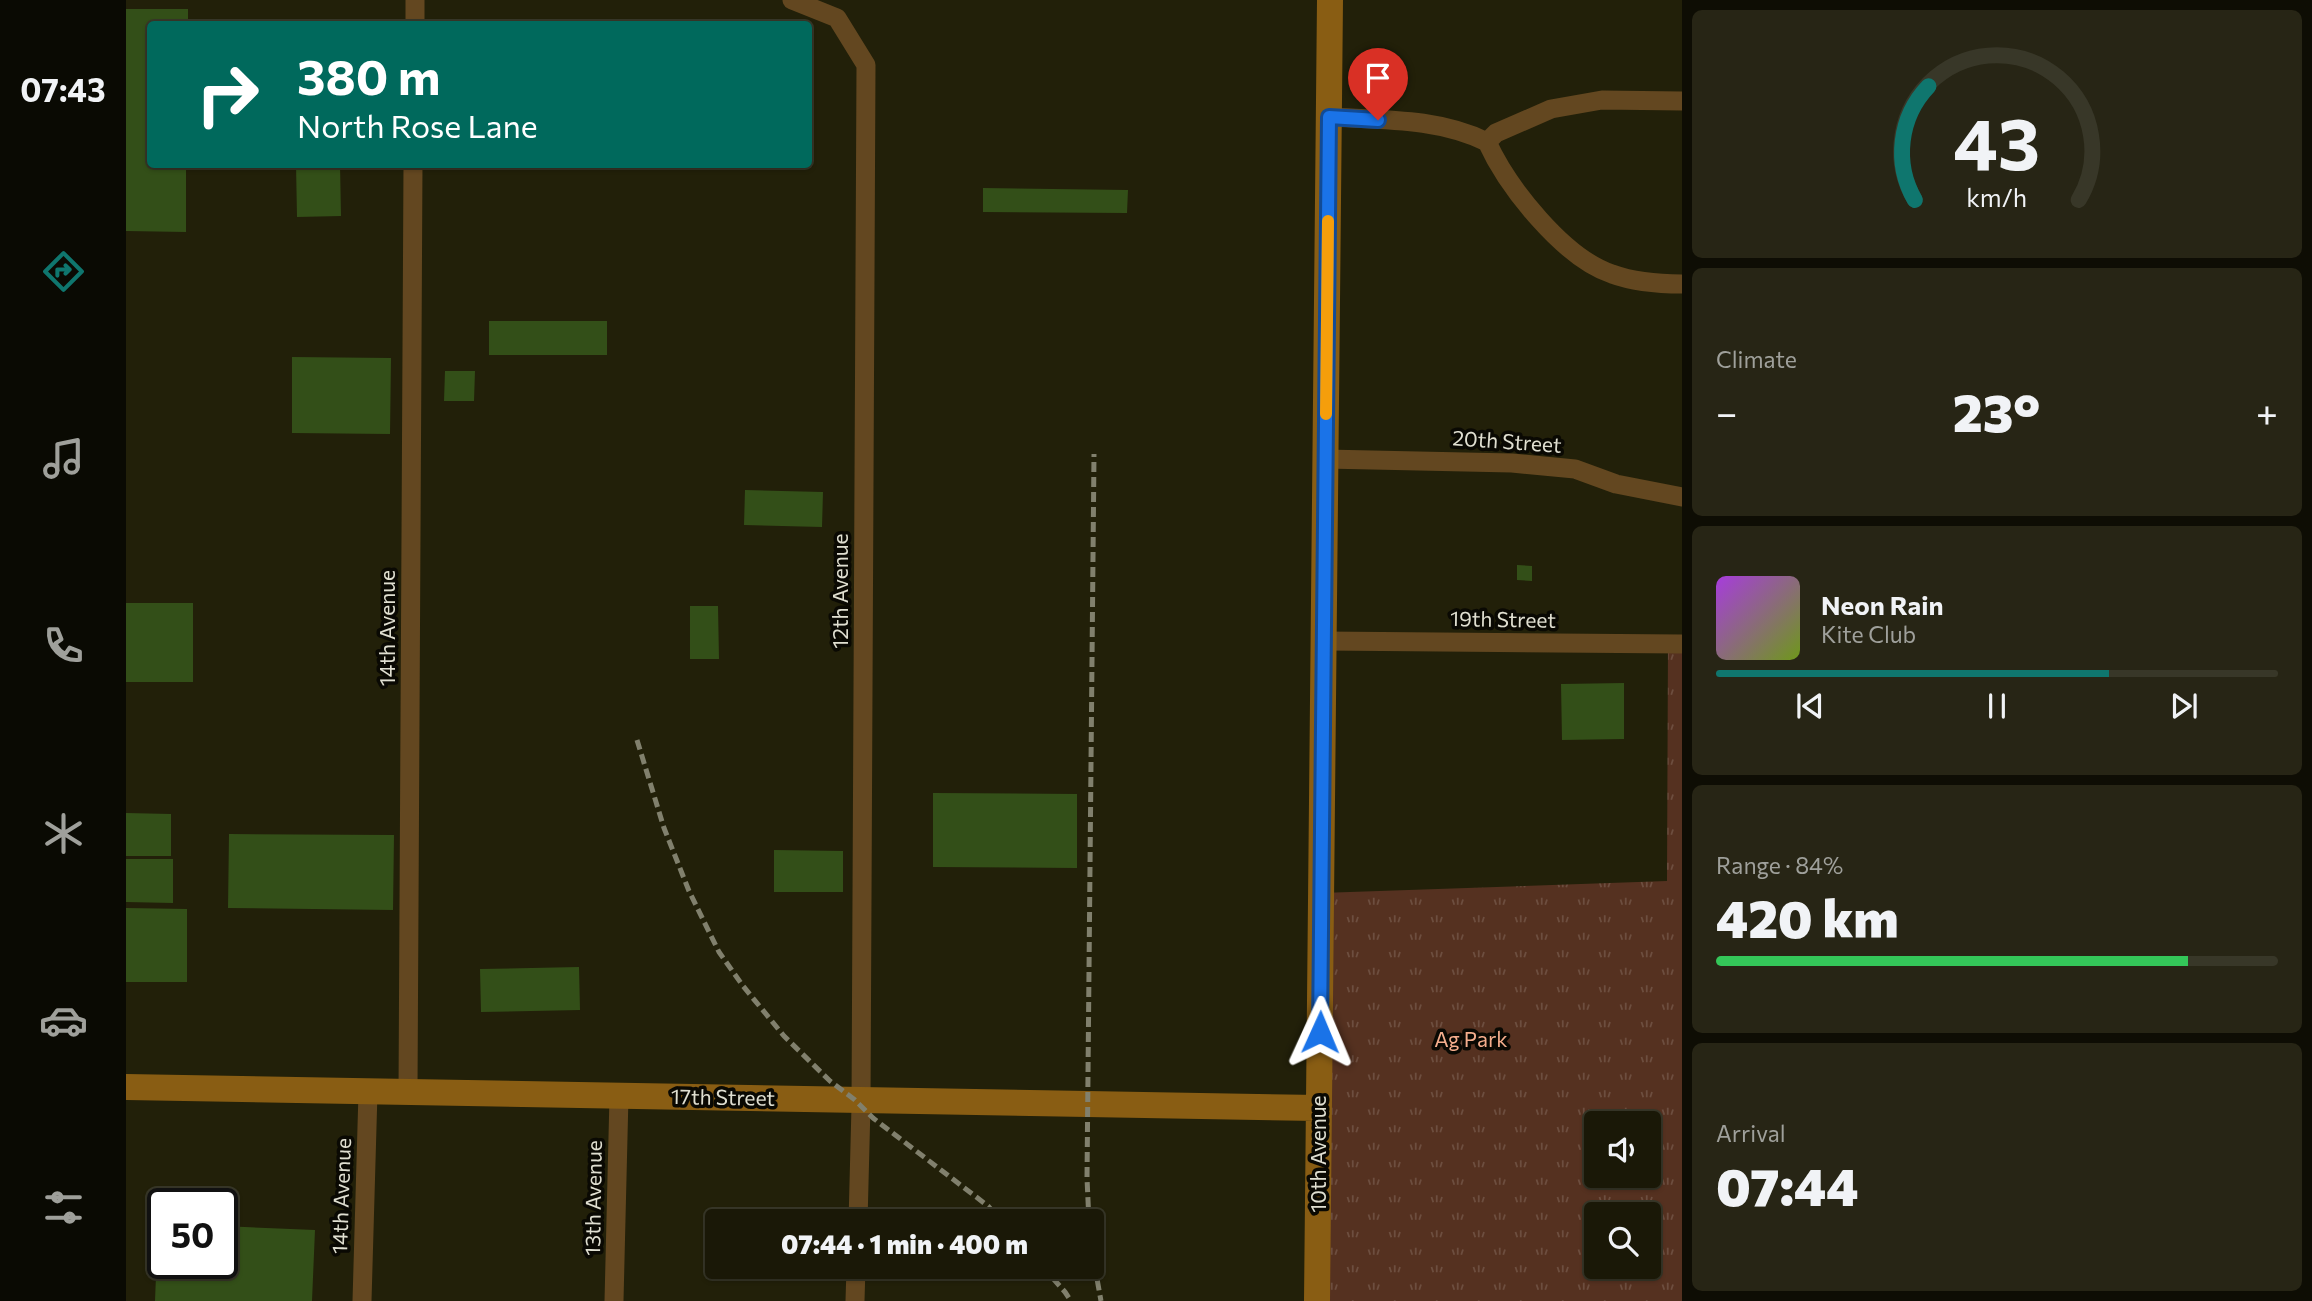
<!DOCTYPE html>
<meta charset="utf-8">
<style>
body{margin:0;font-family:Commissioner,sans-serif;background:#272515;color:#f1f3f6;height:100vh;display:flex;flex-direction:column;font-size:26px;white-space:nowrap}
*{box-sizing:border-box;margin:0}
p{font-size:23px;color:#9fa09b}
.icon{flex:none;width:38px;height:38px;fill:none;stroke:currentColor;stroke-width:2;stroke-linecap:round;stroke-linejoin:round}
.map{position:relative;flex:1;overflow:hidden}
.drawer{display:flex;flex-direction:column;gap:10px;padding:10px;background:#0e0d04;width:630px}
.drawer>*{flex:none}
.top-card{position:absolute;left:21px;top:21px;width:665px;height:147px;border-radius:7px;box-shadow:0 2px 5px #0004,0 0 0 2px #383728;background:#00695c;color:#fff;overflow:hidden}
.fabs{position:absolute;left:1458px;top:1111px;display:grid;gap:14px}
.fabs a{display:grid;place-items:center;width:77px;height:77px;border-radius:7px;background:#1a1807;box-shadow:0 2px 5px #0004,0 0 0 2px #383728;font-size:35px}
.speed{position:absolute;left:21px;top:1188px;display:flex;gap:14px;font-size:35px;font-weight:700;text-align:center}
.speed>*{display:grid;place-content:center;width:91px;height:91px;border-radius:50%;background:#1a1807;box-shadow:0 2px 5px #0004,0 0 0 2px #383728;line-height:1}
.speed .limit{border:4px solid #111;border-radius:10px;background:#fff;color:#111}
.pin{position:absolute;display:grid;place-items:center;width:60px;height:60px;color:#fff;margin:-72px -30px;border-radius:50% 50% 50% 0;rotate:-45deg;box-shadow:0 0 7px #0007}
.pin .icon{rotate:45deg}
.me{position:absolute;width:77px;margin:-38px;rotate:1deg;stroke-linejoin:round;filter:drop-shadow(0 0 5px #0008)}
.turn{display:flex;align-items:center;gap:24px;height:147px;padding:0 35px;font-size:32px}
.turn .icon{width:91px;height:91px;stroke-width:2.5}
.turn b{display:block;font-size:49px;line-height:60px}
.big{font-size:52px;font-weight:800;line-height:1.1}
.drawer .widget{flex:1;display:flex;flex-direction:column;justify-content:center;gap:10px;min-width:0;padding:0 24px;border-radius:10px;background:#272515}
.drawer .dial{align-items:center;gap:0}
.dial svg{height:182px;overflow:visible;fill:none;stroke:#383728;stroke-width:7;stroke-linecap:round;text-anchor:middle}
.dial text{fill:#f1f3f6;stroke:none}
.song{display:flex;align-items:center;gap:21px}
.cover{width:84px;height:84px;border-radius:10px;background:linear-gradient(135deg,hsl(280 70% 55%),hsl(80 70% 35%))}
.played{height:7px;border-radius:4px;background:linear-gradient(90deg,#0f766e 70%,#383728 70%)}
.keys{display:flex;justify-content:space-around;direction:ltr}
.heat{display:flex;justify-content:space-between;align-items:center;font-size:38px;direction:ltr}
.charge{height:10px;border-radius:5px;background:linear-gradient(90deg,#34c759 84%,#383728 0)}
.trip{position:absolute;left:579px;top:1209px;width:399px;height:70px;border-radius:7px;background:#1a1807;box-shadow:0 2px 5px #0004,0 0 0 2px #383728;font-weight:800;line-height:70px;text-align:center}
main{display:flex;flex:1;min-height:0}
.dock{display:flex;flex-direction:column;width:126px;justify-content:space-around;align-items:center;background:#0a0a03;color:#9fa09b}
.dock .icon{width:49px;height:49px}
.dock .selected{color:#0f766e}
.dock b{font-size:32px;color:#f1f3f6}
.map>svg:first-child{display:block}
.park{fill:url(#park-tufts);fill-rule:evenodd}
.building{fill:#334f18}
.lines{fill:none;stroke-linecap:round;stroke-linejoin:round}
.street{stroke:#634720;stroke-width:19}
.secondary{stroke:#895d13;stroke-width:26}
.rail{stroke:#81806d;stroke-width:5;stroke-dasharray:10 5;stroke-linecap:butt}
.route-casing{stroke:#114b97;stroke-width:18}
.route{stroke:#1a73e8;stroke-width:12}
.slow{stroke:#f59e0b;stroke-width:12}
.labels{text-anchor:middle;stroke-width:7;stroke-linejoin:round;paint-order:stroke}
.street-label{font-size:21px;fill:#e0dfd1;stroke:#0a0903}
.park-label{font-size:21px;fill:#f5ae8d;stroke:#0a0903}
</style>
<main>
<nav class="dock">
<b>07:43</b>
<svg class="icon selected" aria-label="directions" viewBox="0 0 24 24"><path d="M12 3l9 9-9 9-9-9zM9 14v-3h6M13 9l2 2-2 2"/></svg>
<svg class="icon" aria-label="music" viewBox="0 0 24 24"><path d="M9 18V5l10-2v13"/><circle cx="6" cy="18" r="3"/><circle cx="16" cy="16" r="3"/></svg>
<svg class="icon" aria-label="phone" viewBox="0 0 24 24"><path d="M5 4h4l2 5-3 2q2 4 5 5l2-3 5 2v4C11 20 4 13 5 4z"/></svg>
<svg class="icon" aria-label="climate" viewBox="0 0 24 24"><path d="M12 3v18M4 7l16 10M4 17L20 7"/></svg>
<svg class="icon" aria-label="car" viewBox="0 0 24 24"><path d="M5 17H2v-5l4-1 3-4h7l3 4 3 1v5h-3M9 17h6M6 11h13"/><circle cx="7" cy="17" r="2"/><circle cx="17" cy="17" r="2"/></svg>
<svg class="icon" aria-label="filters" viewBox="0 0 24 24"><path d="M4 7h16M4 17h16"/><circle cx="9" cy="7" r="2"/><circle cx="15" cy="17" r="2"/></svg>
</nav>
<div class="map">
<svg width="1556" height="1301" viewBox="0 0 1556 1301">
<defs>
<pattern id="park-tufts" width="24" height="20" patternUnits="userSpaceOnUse" patternTransform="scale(1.75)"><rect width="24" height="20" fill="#553120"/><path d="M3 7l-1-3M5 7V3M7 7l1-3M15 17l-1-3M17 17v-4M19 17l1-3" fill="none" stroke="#6d4e3f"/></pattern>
</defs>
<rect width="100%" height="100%" fill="#222009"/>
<path class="park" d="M1542 644H1556V1301H1191L1195 893 1541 881ZM1470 1124H1522V1176H1470ZM1470 1214H1522V1267H1470Z"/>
<path class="building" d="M0 9H62V24H24V164H60V232L0 231Z
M87 19 151 20V24H87Z
M170 164H214L215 216 171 217Z
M857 188 1002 190 1001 213 857 212Z
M363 321H481V355H363Z
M166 357 265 358 264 434 166 433Z
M319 371H349L348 401H318Z
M619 490 697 492 696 527 618 525Z
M1391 565 1406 566V581L1391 580Z
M0 603H67V682H0Z
M564 606H592L593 659H564Z
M1498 683V739L1436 740 1435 684Z
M807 793 951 794V868L807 867Z
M0 813 45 814V856H0Z
M103 834 268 835 267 910 102 908Z
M648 850 717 851V892H648Z
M0 859H47V903L0 902Z
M0 908 61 909V982H0Z
M453 967 454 1010 355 1012 354 969Z
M32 1224H37V1264H96V1226L189 1230 186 1301H29Z"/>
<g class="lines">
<path class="street" d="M666 0 711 18 740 65 735 1106 732 1222
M289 24V0
M1203 117C1257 120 1313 118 1361 142L1370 133 1425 109 1476 100 1556 101
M1361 142C1382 188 1438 258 1486 274 1508 282 1533 284 1556 284
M1199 459 1386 463 1449 469 1490 484 1556 497
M1198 641 1556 644
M282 1092 287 164
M236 1301 242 1092
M488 1301 493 1096
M729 1301 730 1267"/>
<path class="secondary" d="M0 1087 1193 1108
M1191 1301 1204 0"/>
<path class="rail" d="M511 740 538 828 563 891 593 952 617 986 658 1036 704 1081 729 1100 747 1118 862 1206 876 1222
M963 1222 961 1178 968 454
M966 1251 975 1301
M917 1267 939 1292 945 1301"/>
</g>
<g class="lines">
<defs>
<path id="route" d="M1194 1032 1203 117 1252 120"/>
</defs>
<use href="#route" class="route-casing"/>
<use href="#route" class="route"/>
<path class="slow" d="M1200 414 1202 221"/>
</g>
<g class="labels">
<g class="street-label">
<text transform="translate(1381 442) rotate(4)" y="7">20th Street</text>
<text transform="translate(715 591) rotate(-90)" y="7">12th Avenue</text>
<text transform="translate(1377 620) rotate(1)" y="7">19th Street</text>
<text transform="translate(262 628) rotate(-90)" y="7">14th Avenue</text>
<text transform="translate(597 1098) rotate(1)" y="7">17th Street</text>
<text transform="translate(1193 1154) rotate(-90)" y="7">10th Avenue</text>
<text transform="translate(216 1196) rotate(-88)" y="7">14th Avenue</text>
<text transform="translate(468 1198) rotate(-89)" y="7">13th Avenue</text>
</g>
<g class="park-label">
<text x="1345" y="1047">Ag Park</text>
</g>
</g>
</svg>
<div class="fabs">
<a><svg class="icon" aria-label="sound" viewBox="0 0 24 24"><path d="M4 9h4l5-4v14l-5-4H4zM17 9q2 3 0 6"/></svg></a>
<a><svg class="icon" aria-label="search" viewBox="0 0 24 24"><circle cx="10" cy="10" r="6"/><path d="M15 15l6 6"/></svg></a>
</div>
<div class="speed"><div class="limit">50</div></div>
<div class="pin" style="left:1252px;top:120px;background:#d93025"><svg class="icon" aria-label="arrive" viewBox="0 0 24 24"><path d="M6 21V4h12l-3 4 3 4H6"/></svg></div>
<svg class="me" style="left:1194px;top:1032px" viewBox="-20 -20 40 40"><path d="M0-17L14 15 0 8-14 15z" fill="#1a73e8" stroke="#fff" stroke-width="4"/></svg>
<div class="trip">07:44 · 1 min · 400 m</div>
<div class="top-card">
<div class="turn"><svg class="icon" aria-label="right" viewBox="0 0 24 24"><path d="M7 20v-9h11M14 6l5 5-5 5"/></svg><div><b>380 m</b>North Rose Lane</div></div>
</div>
</div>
<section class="drawer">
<div class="widget dial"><svg viewBox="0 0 100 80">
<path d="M14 69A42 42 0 1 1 86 69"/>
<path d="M14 69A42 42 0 0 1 20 19" stroke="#0f766e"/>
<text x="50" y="56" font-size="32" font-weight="700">43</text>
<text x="50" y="72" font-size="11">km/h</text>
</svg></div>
<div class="widget"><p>Climate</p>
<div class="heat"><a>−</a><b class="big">23°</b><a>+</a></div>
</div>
<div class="widget">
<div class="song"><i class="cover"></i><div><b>Neon Rain</b><p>Kite Club</p></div></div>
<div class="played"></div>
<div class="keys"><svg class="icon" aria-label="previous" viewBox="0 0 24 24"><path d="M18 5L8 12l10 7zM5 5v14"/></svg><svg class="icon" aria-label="pause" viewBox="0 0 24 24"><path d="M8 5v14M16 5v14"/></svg><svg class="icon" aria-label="next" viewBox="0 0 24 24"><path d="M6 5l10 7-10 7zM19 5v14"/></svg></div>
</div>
<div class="widget"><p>Range · 84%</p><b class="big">420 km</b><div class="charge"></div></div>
<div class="widget"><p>Arrival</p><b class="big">07:44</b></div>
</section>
</main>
